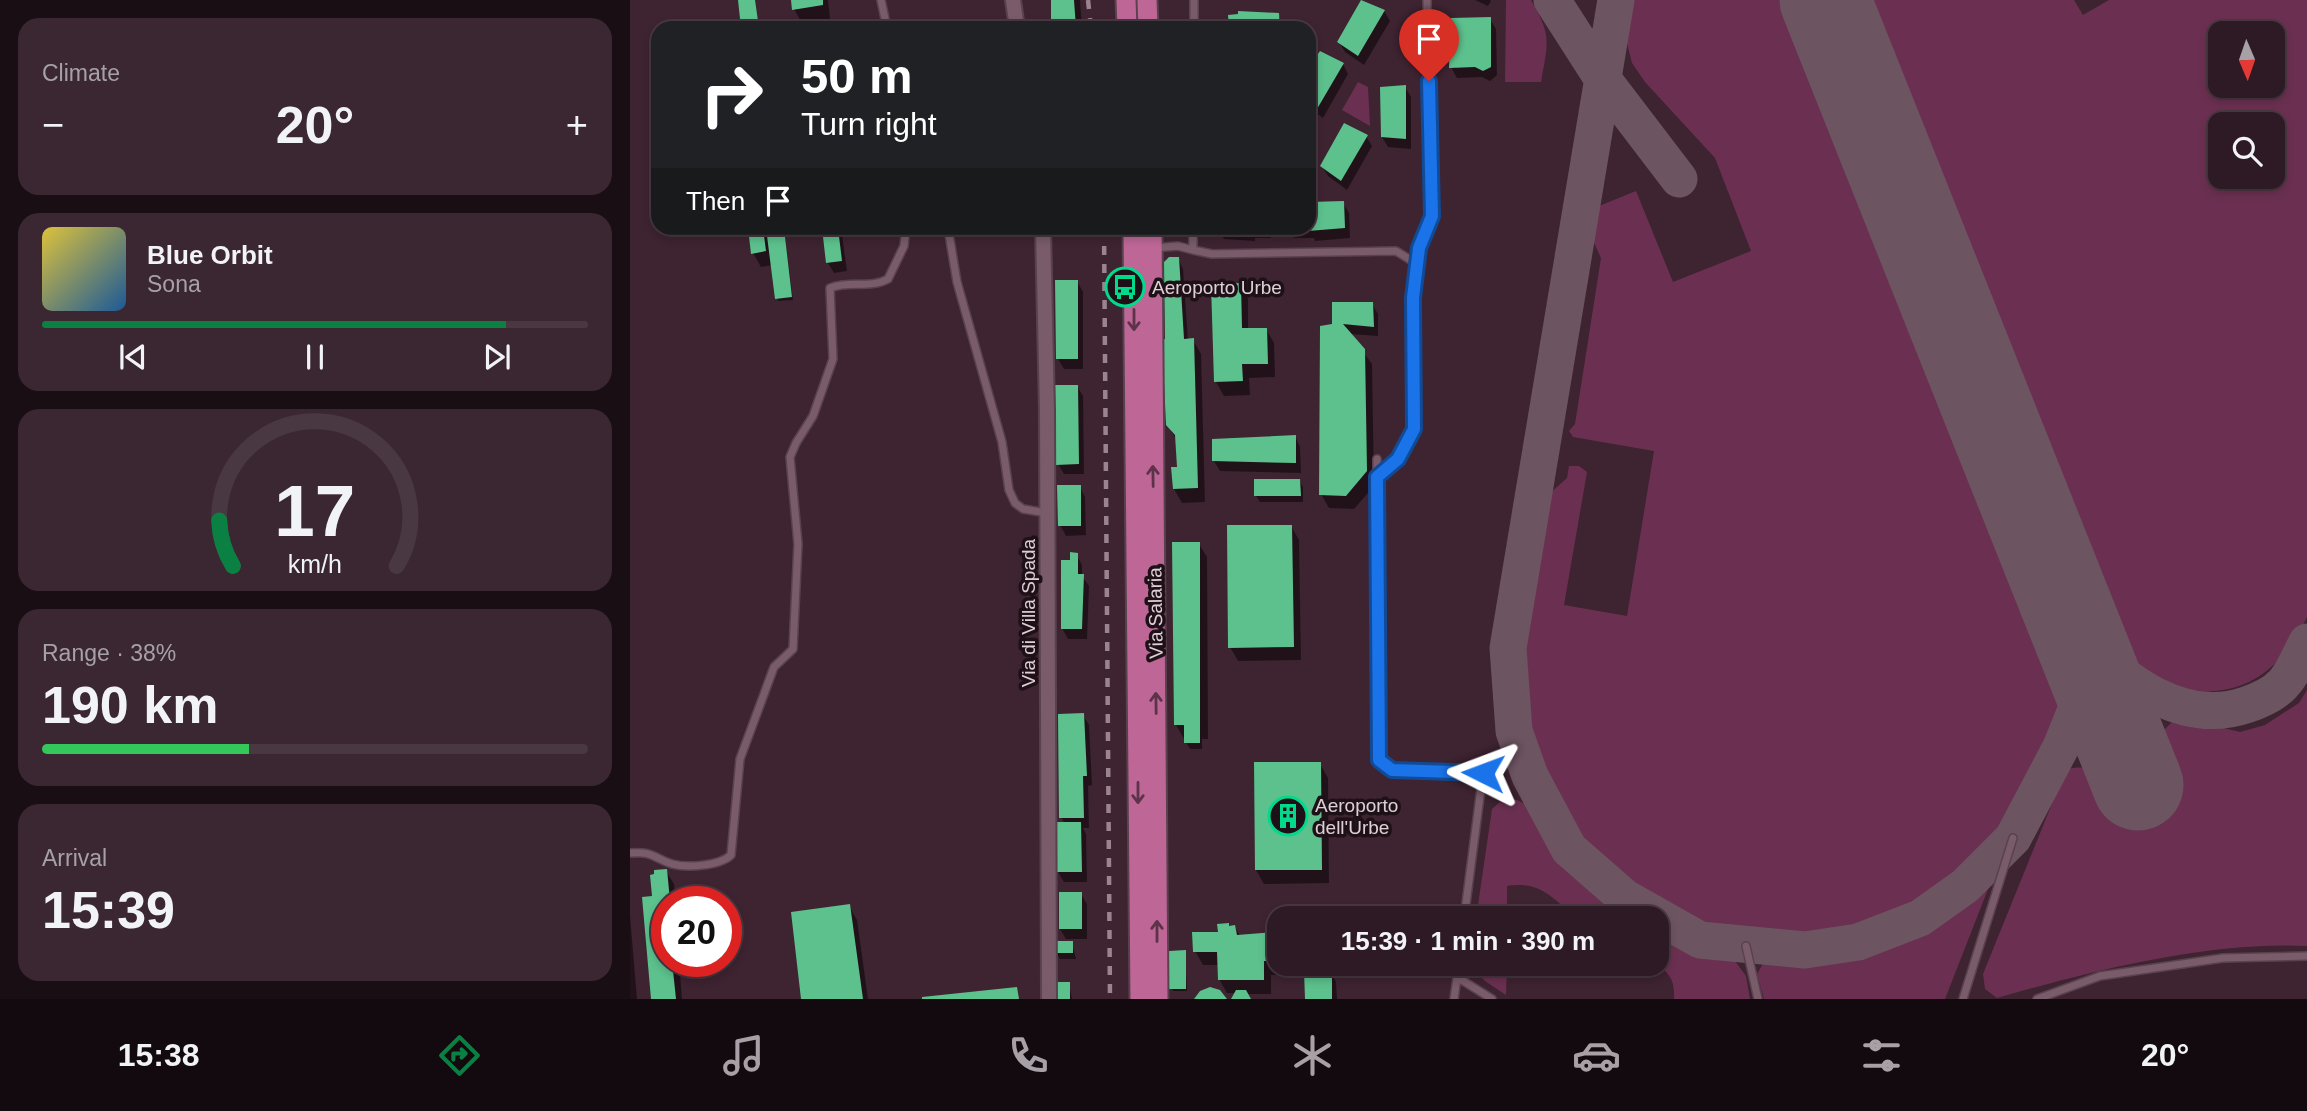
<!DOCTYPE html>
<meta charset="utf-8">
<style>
body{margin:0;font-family:Arial,sans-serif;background:#3a2732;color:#f1f3f6;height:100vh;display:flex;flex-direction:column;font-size:26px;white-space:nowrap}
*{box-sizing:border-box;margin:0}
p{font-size:23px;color:#a7a1a7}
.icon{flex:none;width:38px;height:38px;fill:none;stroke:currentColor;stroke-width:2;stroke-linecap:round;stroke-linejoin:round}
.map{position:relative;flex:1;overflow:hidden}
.panel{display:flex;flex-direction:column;gap:18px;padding:18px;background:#190e14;width:630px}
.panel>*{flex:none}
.banner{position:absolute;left:21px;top:21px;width:665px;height:214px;border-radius:21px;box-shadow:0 4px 10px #0003,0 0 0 2px #493842;background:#202124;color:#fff;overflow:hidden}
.needle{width:46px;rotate:178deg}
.tools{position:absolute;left:1578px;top:21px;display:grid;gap:14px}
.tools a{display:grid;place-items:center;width:77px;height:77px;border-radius:14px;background:#2e1a25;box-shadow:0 4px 10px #0003,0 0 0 2px #493842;font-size:35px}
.speed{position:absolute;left:21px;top:886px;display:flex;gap:14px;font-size:35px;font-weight:700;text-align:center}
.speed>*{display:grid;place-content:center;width:91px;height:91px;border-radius:50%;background:#2e1a25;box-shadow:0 4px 10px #0003,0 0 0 2px #493842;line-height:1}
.speed .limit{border:10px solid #d22;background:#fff;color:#111}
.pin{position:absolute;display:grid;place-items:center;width:60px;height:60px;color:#fff;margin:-72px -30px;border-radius:50% 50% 50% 0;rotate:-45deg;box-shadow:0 0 7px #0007}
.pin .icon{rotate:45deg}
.me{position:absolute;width:77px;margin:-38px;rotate:273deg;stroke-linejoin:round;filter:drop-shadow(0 0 5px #0008)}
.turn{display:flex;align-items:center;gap:24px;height:147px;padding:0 35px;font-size:32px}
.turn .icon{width:91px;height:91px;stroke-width:2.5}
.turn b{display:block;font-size:49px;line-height:60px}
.then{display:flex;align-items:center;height:66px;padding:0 35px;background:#0003;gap:14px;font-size:26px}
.big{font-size:52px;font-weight:700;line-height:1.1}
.panel .card{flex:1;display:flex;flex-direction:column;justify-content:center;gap:10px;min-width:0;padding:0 24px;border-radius:21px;background:#3a2732}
.panel .dial{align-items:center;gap:0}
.dial svg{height:182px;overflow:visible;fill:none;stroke:#493842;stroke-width:7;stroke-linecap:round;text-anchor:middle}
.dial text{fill:#f1f3f6;stroke:none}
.song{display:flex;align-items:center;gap:21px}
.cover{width:84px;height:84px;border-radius:10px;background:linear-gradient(135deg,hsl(50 70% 55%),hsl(210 70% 35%))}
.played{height:7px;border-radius:4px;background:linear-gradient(90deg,#0b8043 85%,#493842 85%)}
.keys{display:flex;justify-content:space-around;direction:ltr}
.heat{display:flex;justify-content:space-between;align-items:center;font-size:38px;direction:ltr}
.charge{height:10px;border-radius:5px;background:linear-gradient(90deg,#34c759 38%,#493842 0)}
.trip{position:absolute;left:637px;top:906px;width:402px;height:70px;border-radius:21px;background:#2e1a25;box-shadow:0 4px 10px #0003,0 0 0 2px #493842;font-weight:700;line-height:70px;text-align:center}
.tabs{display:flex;height:112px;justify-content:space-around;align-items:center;background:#120a0f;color:#a7a1a7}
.tabs .icon{width:49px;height:49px}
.tabs .current{color:#0b8043}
.tabs b{font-size:32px;color:#f1f3f6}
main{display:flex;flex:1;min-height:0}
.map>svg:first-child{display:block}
.green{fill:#6b3051;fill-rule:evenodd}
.shadow{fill:#0007}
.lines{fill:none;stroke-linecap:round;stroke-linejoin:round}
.taxiway{stroke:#6c5460;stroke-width:37}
.runway{stroke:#6c5460;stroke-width:91}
.building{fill:#5cc18d}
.service-casing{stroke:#59424e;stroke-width:10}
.minor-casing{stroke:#59424e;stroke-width:18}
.primary-casing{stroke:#59424e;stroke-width:23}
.service{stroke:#795b6a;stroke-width:7}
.minor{stroke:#795b6a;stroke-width:14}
.primary{stroke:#be6797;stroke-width:19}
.rail{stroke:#9a848f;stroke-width:4.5;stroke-dasharray:9 9;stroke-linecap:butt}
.oneway{stroke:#5d334a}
.route-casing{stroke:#114b97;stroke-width:18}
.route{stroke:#1a73e8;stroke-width:12}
.labels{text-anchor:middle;stroke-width:7;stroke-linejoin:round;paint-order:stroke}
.poi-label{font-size:19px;fill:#e0ced7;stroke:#1d1117;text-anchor:start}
.street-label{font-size:19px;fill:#e0ced7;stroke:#1d1117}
</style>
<main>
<section class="panel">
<div class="card"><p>Climate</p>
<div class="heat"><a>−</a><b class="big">20°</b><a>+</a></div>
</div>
<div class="card">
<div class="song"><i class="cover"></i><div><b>Blue Orbit</b><p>Sona</p></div></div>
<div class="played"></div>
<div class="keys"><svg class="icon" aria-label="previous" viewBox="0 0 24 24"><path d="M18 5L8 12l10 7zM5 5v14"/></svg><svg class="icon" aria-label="pause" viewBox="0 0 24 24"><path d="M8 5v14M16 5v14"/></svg><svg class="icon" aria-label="next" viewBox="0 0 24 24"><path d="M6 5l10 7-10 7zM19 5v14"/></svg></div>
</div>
<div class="card dial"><svg viewBox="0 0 100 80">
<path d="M14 69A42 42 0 1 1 86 69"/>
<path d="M14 69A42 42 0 0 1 8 49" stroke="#0b8043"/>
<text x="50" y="56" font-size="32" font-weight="700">17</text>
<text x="50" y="72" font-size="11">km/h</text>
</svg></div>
<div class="card"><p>Range · 38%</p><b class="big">190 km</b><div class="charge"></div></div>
<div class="card"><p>Arrival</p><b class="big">15:39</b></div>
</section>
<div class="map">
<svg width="1677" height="999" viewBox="0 0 1677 999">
<rect width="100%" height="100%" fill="#3e2331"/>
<path class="green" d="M876 0H901C922 36 918 42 911 82H875Z
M1000 0H1163L1437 684C1432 716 1418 744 1404 773 1384 815 1356 856 1319 887 1300 903 1272 913 1249 923 1143 963 1008 923 942 829 924 804 911 771 902 742 880 672 906 568 917 496L937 478 939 466H949L957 472 934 605 997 616 1024 451 943 437 939 431 945 424 971 258 960 234 969 206 1006 191 1043 282 1121 251 1085 158 1015 82 1002 63 995 35Z
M1232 0H1444L1453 15 1479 0H1677V617C1658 659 1623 694 1573 691 1566 690 1558 690 1551 688 1531 680 1513 667 1495 654ZM1591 33H1643V86H1591ZM1591 124H1643V177H1591Z
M728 82 738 87 740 126 712 110Z
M1677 690V946C1579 941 1461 971 1367 998L1355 989 1353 974 1436 769C1472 762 1471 779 1485 805L1542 779 1526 738 1542 722H1569L1610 732 1635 725 1669 703Z
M874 798 887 800 899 806 944 870 979 902 983 919H950C923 902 915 880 877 886V919H846L862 809Z
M1360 884 1315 999H1134L1127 974 1134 962C1195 963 1255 957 1308 923 1326 912 1343 896 1360 884Z
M1027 932 1105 961 1116 976 1120 999H1044C1045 981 1040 972 1025 964H1027Z
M877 964 876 995 855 981 839 965Z"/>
<path class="shadow" d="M163 0H198L200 19 176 23 188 28H170L173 25 164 9Z
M422 0H450L452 28H423Z
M845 0H860L861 1 858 6Z
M754 11 760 21 734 65 715 52 709 42Z
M648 14 654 28H601Z
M860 19 866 29 867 75 860 81 852 77 827 78 821 67Z
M713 64 718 74 693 118 679 108V75Z
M775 87 781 97V149L758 147 752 137Z
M736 136 742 146 717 190 698 176 692 166Z
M713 203 719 213 720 238 685 241 684 238H664L658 228H679Z
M119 228H154L163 300 148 301 143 265 131 267 123 253Z
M193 228H211L217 271 204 273 198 263Z
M588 228H641V238H625V241L594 239Z
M548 258 553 269 558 340H563L571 354 575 502 552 503 544 489 548 469 546 439 538 425 537 341Z
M447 281 453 292V369H434L428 359Z
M610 285 618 299V330L636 329 644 343 645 377 619 378 620 395 594 396 586 382Z
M742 304 748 314V336L720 334 742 364 744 486 724 509 699 508 691 494 704 325Z
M447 386 453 396 454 474H434L428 464Z
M665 436 670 447 671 473 590 471 584 461Z
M669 480 673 487V502H630L626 496Z
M450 487 455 497 456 535 436 536 430 525Z
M661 526 669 540 671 660 608 661 600 647Z
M544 544H569L577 557 578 739H572V749H560L546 725Z
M446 554 452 565V576L459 586 457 639H438L432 628 442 562Z
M453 715 459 725 462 785 458 786 459 828H453L456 834 457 882H434L428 872 435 824 431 817Z
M690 764 698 778 699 883 634 884 626 870Z
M36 871 44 884 45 901H37V961H49L52 999H23L24 898Z
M451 894 457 904V939H436L430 929Z
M219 906 227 920 238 999H173Z
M0 916 7 999H0Z
M605 927 610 936 643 934 649 945 648 975H641V994H617L621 999H604L608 993H597L589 979V965H573L565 951Z
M442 943 446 959H430L426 953Z
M555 952 557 991H543L541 988Z
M701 972 706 982 707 999H677Z
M439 984 442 999H427Z"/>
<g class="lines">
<path class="taxiway" d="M922 0 972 78 1049 179
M986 0 878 648 884 731 900 776 939 849 994 897 1070 940 1175 950 1228 942 1290 918 1335 886 1383 838 1431 747 1445 712 1455 676 1450 638
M1450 638C1494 680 1551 727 1616 705 1628 701 1644 694 1653 684 1663 674 1670 655 1677 642"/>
<path class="runway" d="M1195 0 1508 785"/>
</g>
<path class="building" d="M108 0H125L129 28H111Z
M161 0H193V5L162 10Z
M421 0H444L446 28H421Z
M731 0 755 10 728 56 707 42Z
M608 11 649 13 650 28H599L598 15 608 14Z
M861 17V67L853 71 845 67 819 68 821 18Z
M690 51 714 63 687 109 679 102V67Z
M776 85V139L751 137 750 87Z
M714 123 738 135 711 181 690 166Z
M714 201 715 228 678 231 679 202Z
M118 228H133L136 251 121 254Z
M136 228H154L162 297 145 299Z
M192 228H208L212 261 196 263Z
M539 257H549L554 339 564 338 568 488 543 489 541 467H547L545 435 536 425 532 340 535 339 534 262Z
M425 280H448V359H426Z
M611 283 612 328H637L638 364H612L613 381 584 382 581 284Z
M702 302H743L744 327 713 324 735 349 737 471 716 496 689 495 690 326 702 324Z
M425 385H448L449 464 426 465Z
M666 435V463L582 461V439Z
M624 479H670L671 496H624Z
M427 485H451V526H428Z
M597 525H662L664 647 598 648Z
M542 542H570V743H554V725H544Z
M440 552 448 553V574H454L452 629H431V560H440Z
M454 713 457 776H453L454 818H429L428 714Z
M624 762H691L692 870H625Z
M426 822H451L452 872H426Z
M37 869 40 901H37V961H42L46 999H21L12 897 22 896 20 875 24 874V870Z
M429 892H452V929H429Z
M220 904 233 999H171L161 912Z
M599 923V926L605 925 607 935 644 932 641 961H634V980H588L587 952H563L562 932H588L587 924Z
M425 941H443V953H424Z
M556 950V989H539V951Z
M702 970V999H675L674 971Z
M426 982H440V999H426Z
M387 987 389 999H292V997Z
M580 987 590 990 597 999H564L570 991Z
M606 990H616L621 999H601Z"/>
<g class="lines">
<defs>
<path id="service" d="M251 0 257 28
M564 0V28
M318 228 327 282 372 442 379 490 385 503 393 509 417 513
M563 228V250L582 254 766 251 787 264
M523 248 548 246 563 250
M747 459 749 760 762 770 853 773 834 919
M747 477 768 459 784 429 783 298 789 248 802 216 797 0
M0 853C24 851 23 858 42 864 57 868 90 866 101 855L110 759 144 667 163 649 168 544 160 457 166 443 183 416 203 359 200 288C219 280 240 289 258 279L274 246 276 228
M1116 946 1128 999
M827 977 862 999
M824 999 829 964
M1333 999 1383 838
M1407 999 1470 976 1593 958 1677 956"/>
<path id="minor" d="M383 0 387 28
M413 228 417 411 419 999"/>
<path id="primary" d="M496 0 497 28
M517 0 518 28
M503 228 510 999
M522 228 528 999"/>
</defs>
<use href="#service" class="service-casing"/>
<use href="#minor" class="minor-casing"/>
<use href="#primary" class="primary-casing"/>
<use href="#service" class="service"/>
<use href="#minor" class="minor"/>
<use href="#primary" class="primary"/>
<path class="rail" d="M458 0 461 28
M474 228 480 999"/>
</g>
<defs><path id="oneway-shaft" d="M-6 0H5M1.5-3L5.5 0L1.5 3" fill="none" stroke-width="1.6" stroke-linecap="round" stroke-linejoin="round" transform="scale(1.75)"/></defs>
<g class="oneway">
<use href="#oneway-shaft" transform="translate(504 320) rotate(90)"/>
<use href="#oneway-shaft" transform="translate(523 476) rotate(-91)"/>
<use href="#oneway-shaft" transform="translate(526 703) rotate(-91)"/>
<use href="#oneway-shaft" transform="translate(508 793) rotate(90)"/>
<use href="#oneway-shaft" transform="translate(527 931) rotate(-90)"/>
</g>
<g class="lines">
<defs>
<path id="route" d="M799 81 802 216 789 248 783 298 784 429 768 459 747 477 749 760 762 770 853 773"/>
</defs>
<use href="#route" class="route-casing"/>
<use href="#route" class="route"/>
</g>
<defs>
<symbol id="bus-ring" viewBox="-11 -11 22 22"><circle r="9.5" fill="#1d1117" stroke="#01d98b" stroke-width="1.5"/><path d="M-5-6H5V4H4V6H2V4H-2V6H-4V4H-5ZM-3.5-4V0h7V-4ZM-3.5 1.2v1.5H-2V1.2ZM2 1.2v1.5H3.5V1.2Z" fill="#01d98b"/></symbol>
<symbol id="building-ring" viewBox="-11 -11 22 22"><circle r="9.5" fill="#1d1117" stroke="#01d98b" stroke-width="1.5"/><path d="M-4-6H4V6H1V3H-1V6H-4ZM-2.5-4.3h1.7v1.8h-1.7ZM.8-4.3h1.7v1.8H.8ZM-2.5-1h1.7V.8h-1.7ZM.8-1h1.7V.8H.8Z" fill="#01d98b"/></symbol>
</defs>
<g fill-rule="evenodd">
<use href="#bus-ring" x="473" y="265" width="44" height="44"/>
<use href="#building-ring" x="636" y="794" width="44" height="44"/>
</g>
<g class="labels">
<g class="poi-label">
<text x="522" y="294">Aeroporto Urbe</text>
<text x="685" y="812">Aeroporto<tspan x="685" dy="22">dell'Urbe</tspan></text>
</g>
<g class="street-label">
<text transform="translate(398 613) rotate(-90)" y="7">Via di Villa Spada</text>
<text transform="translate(525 613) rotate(-91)" y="7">Via Salaria</text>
</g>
</g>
</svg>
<div class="tools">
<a><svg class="needle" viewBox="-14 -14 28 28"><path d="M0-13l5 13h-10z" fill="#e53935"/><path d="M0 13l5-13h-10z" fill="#a7a1a7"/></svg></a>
<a><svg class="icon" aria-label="search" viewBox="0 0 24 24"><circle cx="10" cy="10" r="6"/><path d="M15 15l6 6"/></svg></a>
</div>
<div class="speed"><div class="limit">20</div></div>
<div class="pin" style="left:799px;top:81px;background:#d93025"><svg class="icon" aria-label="arrive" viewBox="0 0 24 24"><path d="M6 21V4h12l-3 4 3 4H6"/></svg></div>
<svg class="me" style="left:853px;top:773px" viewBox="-20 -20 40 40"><path d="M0-17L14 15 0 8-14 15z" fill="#1a73e8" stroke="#fff" stroke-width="4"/></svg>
<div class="trip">15:39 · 1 min · 390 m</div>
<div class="banner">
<div class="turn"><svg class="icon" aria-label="right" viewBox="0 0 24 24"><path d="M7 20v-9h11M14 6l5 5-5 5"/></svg><div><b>50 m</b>Turn right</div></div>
<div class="then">Then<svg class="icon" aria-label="arrive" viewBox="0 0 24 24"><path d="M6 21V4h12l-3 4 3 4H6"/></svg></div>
</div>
</div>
</main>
<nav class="tabs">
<b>15:38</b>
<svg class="icon current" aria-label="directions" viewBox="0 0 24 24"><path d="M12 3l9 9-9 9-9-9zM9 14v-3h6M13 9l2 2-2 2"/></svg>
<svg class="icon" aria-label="music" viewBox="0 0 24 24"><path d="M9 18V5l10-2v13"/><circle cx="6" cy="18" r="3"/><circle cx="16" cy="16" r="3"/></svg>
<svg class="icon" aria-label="phone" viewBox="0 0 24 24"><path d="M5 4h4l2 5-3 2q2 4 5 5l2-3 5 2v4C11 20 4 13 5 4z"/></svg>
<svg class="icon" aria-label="climate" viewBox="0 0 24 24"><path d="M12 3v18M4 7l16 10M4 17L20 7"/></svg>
<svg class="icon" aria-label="car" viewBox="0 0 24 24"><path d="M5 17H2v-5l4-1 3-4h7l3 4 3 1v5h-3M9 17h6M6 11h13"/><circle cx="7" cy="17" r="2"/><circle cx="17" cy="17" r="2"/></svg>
<svg class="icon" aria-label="filters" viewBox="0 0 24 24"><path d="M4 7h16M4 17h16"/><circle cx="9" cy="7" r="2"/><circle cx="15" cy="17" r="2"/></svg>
<b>20°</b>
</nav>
